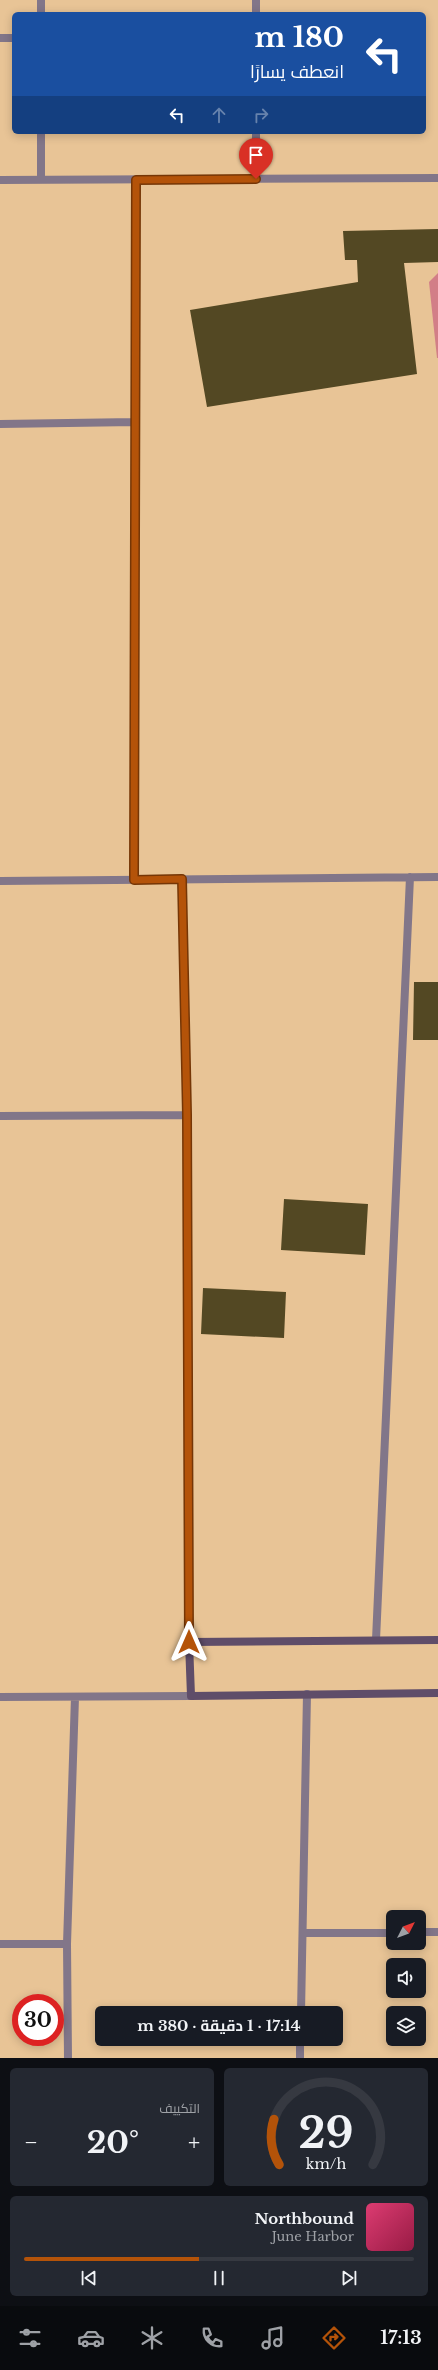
<!DOCTYPE html>
<html lang="ar">
<meta charset="utf-8">
<style>
body{margin:0;font-family:"Libre Baskerville",Cairo,serif;background:#242831;color:#f1f3f6;direction:rtl;height:100vh;display:flex;flex-direction:column;font-size:15px;white-space:nowrap}
*{box-sizing:border-box;margin:0}
p{font-size:13px;color:#9ea1a6}
.icon{flex:none;width:22px;height:22px;fill:none;stroke:currentColor;stroke-width:2;stroke-linecap:round;stroke-linejoin:round}
.map{position:relative;height:2058px;overflow:hidden;direction:ltr}
.details{display:flex;flex-direction:column;gap:10px;padding:10px;background:#0d0f14;flex:1}
.details>*{flex:none}
.guide{position:absolute;left:12px;top:12px;width:414px;height:122px;border-radius:6px;box-shadow:0 2px 10px #0003;direction:rtl;background:#1a4fa0;color:#fff;overflow:hidden}
.needle{width:26px;rotate:48deg}
.buttons{position:absolute;left:386px;top:1910px;display:grid;gap:8px}
.buttons a{display:grid;place-items:center;width:40px;height:40px;border-radius:6px;background:#171b24;box-shadow:0 2px 10px #0003;font-size:20px}
.speed{position:absolute;left:12px;top:1994px;display:flex;gap:8px;font-size:20px;font-weight:700;text-align:center}
.speed>*{display:grid;place-content:center;width:52px;height:52px;border-radius:50%;background:#171b24;box-shadow:0 2px 10px #0003;line-height:1}
.speed .limit{border:6px solid #d22;background:#fff;color:#111}
.pin{position:absolute;display:grid;place-items:center;width:34px;height:34px;color:#fff;margin:-41px -17px;border-radius:50% 50% 50% 0;rotate:-45deg;box-shadow:0 0 4px #0007}
.pin .icon{rotate:45deg}
.me{position:absolute;width:44px;margin:-22px;rotate:0deg;stroke-linejoin:round;filter:drop-shadow(0 0 3px #0008)}
.turn{display:flex;align-items:center;gap:14px;height:84px;padding:0 16px;font-size:18px}
.turn .icon{width:52px;height:52px;stroke-width:2.5}
.turn b{display:block;font-size:28px;line-height:34px}
.lanes{display:flex;align-items:center;height:38px;padding:0 16px;background:#0003;justify-content:center;gap:20px;direction:ltr}
.lanes .off{opacity:.35}
.big{font-size:30px;font-weight:700;line-height:1.1}
.details .card{flex:1;display:flex;flex-direction:column;justify-content:center;gap:6px;min-width:0;padding:0 14px;border-radius:6px;background:#242831}
.details .dial{align-items:center;gap:0}
.dial svg{height:104px;overflow:visible;fill:none;stroke:#363941;stroke-width:7;stroke-linecap:round;text-anchor:middle}
.dial text{fill:#f1f3f6;stroke:none}
.song{display:flex;align-items:center;gap:12px}
.cover{width:48px;height:48px;border-radius:6px;background:linear-gradient(135deg,hsl(340 70% 55%),hsl(340 70% 35%))}
.played{height:4px;border-radius:2px;background:linear-gradient(90deg,#b45309 45%,#363941 45%)}
.keys{display:flex;justify-content:space-around;direction:ltr}
.heat{display:flex;justify-content:space-between;align-items:center;font-size:22px;direction:ltr}
.details .tiles{flex:1;display:grid;gap:10px;grid-template-columns:1fr 1fr}
.card:last-child{grid-column:span 2}
.trip{position:absolute;left:95px;top:2006px;width:248px;height:40px;border-radius:6px;background:#171b24;box-shadow:0 2px 10px #0003;font-weight:700;line-height:40px;text-align:center;direction:rtl}
.menu{display:flex;height:64px;justify-content:space-around;align-items:center;background:#090b0e;color:#9ea1a6}
.menu .icon{width:28px;height:28px}
.menu .on{color:#b45309}
.menu b{font-size:18px;color:#f1f3f6}
.map>svg:first-child{display:block}
.green{fill:#d27e87}
.building{fill:#534823}
.lines{fill:none;stroke-linecap:round;stroke-linejoin:round}
.street{stroke:#827689;stroke-width:8}
.secondary{stroke:#5f4d69;stroke-width:8}
.route-casing{stroke:#753606;stroke-width:10}
.route{stroke:#b45309;stroke-width:7}
</style>
<div class="map">
<svg width="438" height="2058" viewBox="0 0 438 2058">
<rect width="100%" height="100%" fill="#e8c496"/>
<path class="green" d="M438 273V358H437L429 282Z"/>
<path class="building" d="M438 229V262L404 263 417 374 207 407 190 310 358 282 357 260H345L343 231Z
M414 982H438V1040H413Z
M284 1199 368 1204 365 1255 281 1250Z
M203 1288 286 1292 284 1338 201 1334Z"/>
<g class="lines">
<path class="street" d="M41 14V0
M256 14V0
M0 38H14
M41 132V180
M256 179V132
M0 180 438 178
M0 424 135 422
M182 879 187 1115 189 1642
M134 880 136 180
M0 881 438 877
M0 1116 187 1115
M376 1640 410 877
M0 1697 191 1696
M419 1932H438
M303 1933H393
M0 1944H67
M301 2013 307 1694
M68 2058 67 1944 75 1697
M300 2058V2039"/>
<path class="secondary" d="M438 1640 189 1642 191 1696 438 1693"/>
</g>
<g class="lines">
<defs>
<path id="route" d="M189 1642 187 1115 182 879 134 880 136 180 256 179"/>
</defs>
<use href="#route" class="route-casing"/>
<use href="#route" class="route"/>
</g>
</svg>
<div class="buttons">
<a><svg class="needle" viewBox="-14 -14 28 28"><path d="M0-13l5 13h-10z" fill="#e53935"/><path d="M0 13l5-13h-10z" fill="#9ea1a6"/></svg></a>
<a><svg class="icon" aria-label="sound" viewBox="0 0 24 24"><path d="M4 9h4l5-4v14l-5-4H4zM17 9q2 3 0 6"/></svg></a>
<a><svg class="icon" aria-label="layers" viewBox="0 0 24 24"><path d="M12 4l9 5-9 5-9-5zM3 14l9 5 9-5"/></svg></a>
</div>
<div class="speed"><div class="limit">30</div></div>
<div class="pin" style="left:256px;top:179px;background:#d93025"><svg class="icon" aria-label="arrive" viewBox="0 0 24 24"><path d="M6 21V4h12l-3 4 3 4H6"/></svg></div>
<svg class="me" style="left:189px;top:1642px" viewBox="-20 -20 40 40"><path d="M0-17L14 15 0 8-14 15z" fill="#b45309" stroke="#fff" stroke-width="4"/></svg>
<div class="trip">17:14 · 1 دقيقة · 380 m</div>
<div class="guide">
<div class="turn"><svg class="icon" aria-label="left" viewBox="0 0 24 24"><path d="M17 20v-9H6M10 6l-5 5 5 5"/></svg><div><b>180 m</b>انعطف يسارًا</div></div>
<div class="lanes"><svg class="icon" aria-label="left" viewBox="0 0 24 24"><path d="M17 20v-9H6M10 6l-5 5 5 5"/></svg><svg class="icon off" aria-label="ahead" viewBox="0 0 24 24"><path d="M12 20V5M6 11l6-6 6 6"/></svg><svg class="icon off" aria-label="right" viewBox="0 0 24 24"><path d="M7 20v-9h11M14 6l5 5-5 5"/></svg></div>
</div>
</div>
<section class="details">
<div class="tiles">
<div class="card dial"><svg viewBox="0 0 100 80">
<path d="M14 69A42 42 0 1 1 86 69"/>
<path d="M14 69A42 42 0 0 1 10 34" stroke="#b45309"/>
<text x="50" y="56" font-size="32" font-weight="700">29</text>
<text x="50" y="72" font-size="11">km/h</text>
</svg></div>
<div class="card"><p>التكييف</p>
<div class="heat"><a>−</a><b class="big">20°</b><a>+</a></div>
</div>
<div class="card">
<div class="song"><i class="cover"></i><div><b>Northbound</b><p>June Harbor</p></div></div>
<div class="played"></div>
<div class="keys"><svg class="icon" aria-label="previous" viewBox="0 0 24 24"><path d="M18 5L8 12l10 7zM5 5v14"/></svg><svg class="icon" aria-label="pause" viewBox="0 0 24 24"><path d="M8 5v14M16 5v14"/></svg><svg class="icon" aria-label="next" viewBox="0 0 24 24"><path d="M6 5l10 7-10 7zM19 5v14"/></svg></div>
</div>
</div>
</section>
<nav class="menu">
<b>17:13</b>
<svg class="icon on" aria-label="directions" viewBox="0 0 24 24"><path d="M12 3l9 9-9 9-9-9zM9 14v-3h6M13 9l2 2-2 2"/></svg>
<svg class="icon" aria-label="music" viewBox="0 0 24 24"><path d="M9 18V5l10-2v13"/><circle cx="6" cy="18" r="3"/><circle cx="16" cy="16" r="3"/></svg>
<svg class="icon" aria-label="phone" viewBox="0 0 24 24"><path d="M5 4h4l2 5-3 2q2 4 5 5l2-3 5 2v4C11 20 4 13 5 4z"/></svg>
<svg class="icon" aria-label="climate" viewBox="0 0 24 24"><path d="M12 3v18M4 7l16 10M4 17L20 7"/></svg>
<svg class="icon" aria-label="car" viewBox="0 0 24 24"><path d="M5 17H2v-5l4-1 3-4h7l3 4 3 1v5h-3M9 17h6M6 11h13"/><circle cx="7" cy="17" r="2"/><circle cx="17" cy="17" r="2"/></svg>
<svg class="icon" aria-label="filters" viewBox="0 0 24 24"><path d="M4 7h16M4 17h16"/><circle cx="9" cy="7" r="2"/><circle cx="15" cy="17" r="2"/></svg>
</nav>
